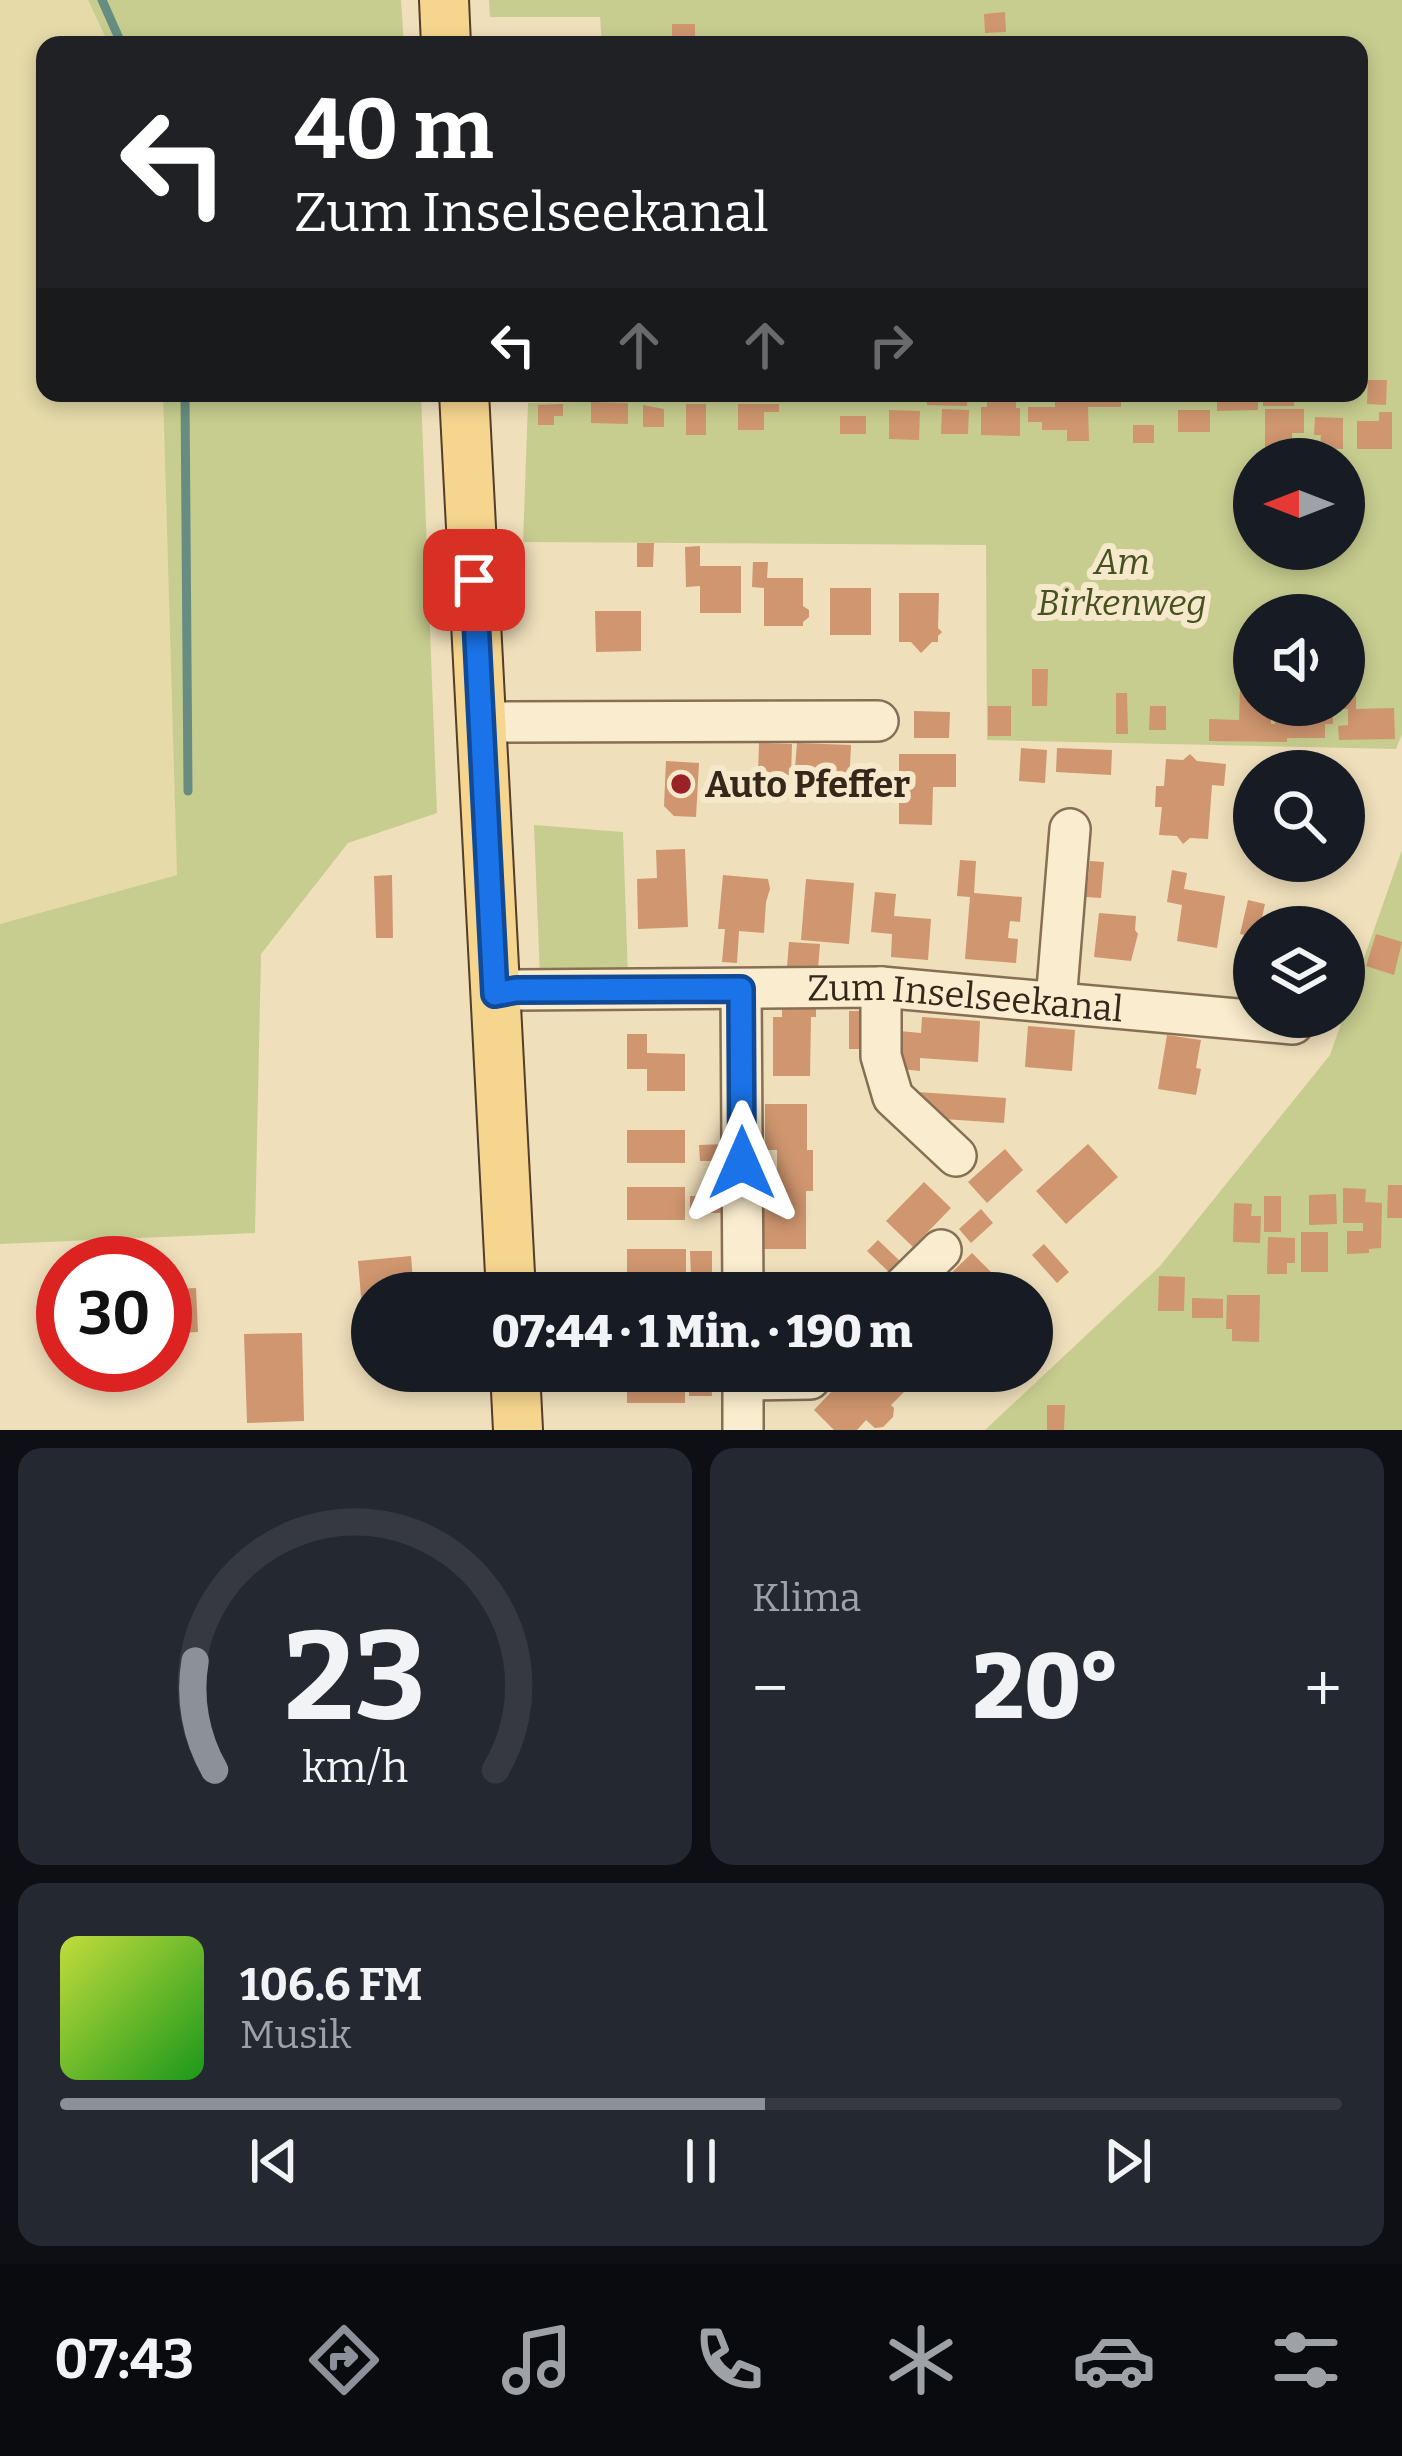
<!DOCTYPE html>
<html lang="de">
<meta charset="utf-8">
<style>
body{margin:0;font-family:Bitter,serif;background:#242831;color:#f1f3f6;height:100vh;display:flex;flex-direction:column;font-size:45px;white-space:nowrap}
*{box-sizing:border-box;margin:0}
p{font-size:39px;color:#9ea1a6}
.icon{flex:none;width:66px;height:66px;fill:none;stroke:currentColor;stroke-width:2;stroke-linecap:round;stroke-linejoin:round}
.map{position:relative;height:1430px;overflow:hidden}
.details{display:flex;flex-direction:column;gap:18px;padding:18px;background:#0d0f14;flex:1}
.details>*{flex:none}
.banner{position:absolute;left:36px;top:36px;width:1332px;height:366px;border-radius:24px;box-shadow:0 6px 18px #0003;background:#202124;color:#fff;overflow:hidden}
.needle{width:78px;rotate:270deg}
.buttons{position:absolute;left:1233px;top:438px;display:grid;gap:24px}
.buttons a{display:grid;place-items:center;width:132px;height:132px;border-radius:50%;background:#171b24;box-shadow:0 6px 18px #0003;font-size:60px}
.speed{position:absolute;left:36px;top:1236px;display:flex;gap:24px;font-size:60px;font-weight:700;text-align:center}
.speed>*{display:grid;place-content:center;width:156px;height:156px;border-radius:50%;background:#171b24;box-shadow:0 6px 18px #0003;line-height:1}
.speed .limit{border:18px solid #d22;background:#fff;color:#111}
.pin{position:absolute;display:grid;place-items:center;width:102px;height:102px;color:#fff;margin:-51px;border-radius:24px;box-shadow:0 6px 18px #0006}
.me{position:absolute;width:132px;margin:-66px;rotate:0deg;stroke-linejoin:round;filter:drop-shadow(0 0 9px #0008)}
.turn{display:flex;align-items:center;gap:42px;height:252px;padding:0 60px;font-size:54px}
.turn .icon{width:156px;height:156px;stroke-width:2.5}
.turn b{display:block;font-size:84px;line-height:102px}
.lanes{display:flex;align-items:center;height:114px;padding:0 60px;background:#0003;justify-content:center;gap:60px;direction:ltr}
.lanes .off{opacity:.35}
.big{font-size:90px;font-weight:800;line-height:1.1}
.details .tile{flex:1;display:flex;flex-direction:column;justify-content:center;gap:18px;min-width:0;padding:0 42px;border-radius:24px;background:#242831}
.details .dial{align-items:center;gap:0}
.dial svg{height:312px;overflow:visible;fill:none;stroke:#363941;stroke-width:7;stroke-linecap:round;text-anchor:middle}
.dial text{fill:#f1f3f6;stroke:none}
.song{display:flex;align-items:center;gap:36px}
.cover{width:144px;height:144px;border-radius:18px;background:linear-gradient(135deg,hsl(70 70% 55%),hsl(120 70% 35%))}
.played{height:12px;border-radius:6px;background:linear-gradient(90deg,#8c9099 55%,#363941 55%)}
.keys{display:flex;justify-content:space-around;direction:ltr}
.heat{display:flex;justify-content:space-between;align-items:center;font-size:66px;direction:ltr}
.details .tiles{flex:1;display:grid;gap:18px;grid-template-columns:1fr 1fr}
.tile:last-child{grid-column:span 2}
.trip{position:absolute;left:351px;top:1272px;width:702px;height:120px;border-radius:60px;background:#171b24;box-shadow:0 6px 18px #0003;font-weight:800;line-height:120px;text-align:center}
.menu{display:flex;height:192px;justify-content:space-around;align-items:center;background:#090b0e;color:#9ea1a6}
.menu .icon{width:84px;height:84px}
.menu .current{color:#8c9099}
.menu b{font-size:54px;color:#f1f3f6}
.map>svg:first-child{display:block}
.farmland{fill:#e5daa8}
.green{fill:#c7cd8f;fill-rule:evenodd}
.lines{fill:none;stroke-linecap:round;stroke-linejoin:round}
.stream{stroke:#678d83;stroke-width:9}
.building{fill:#cf966f}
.minor-casing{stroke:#876f54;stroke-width:44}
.major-casing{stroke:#543d29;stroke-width:52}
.minor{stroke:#faecce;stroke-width:39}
.major{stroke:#f6d58f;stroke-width:48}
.route-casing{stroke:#114b97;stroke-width:30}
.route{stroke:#1a73e8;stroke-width:21}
.poi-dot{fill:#982225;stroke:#f6e9cb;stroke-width:4.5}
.labels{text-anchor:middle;stroke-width:12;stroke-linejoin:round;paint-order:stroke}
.park-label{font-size:36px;font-style:italic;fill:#465220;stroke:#f6e9cb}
.poi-label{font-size:36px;font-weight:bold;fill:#35271a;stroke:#f6e9cb;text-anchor:start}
.street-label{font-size:36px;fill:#35271a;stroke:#f6e9cb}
</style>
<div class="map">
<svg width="1402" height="1430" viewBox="0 0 1402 1430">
<rect width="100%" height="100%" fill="#efdfbb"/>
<path class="farmland" d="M0 0H88L109 45H45V393H163L177 875 0 924Z"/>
<path class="green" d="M88 0H401L404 45H109Z
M489 0H1402V734L1396 749 987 740 986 545 523 542 528 403 585 402V393H1359V45H602L600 17H490ZM1254 459H1344V549H1254ZM1254 615H1344V705H1254Z
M163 393H421L437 813 348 843 261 954 255 1233 0 1244V924L177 875Z
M534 825 623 832 628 977 540 978Z
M1402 850V1430H985L1160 1266 1330 1055Z"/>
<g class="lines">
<path class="stream" d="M102 0 122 45
M185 393 188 791"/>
</g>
<path class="building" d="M1005 12 1006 32 985 33 984 14Z
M672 24H695V45H672Z
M1368 380H1387L1386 405 1367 404Z
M705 393H753V401L705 400Z
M927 393 968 394 967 406 927 405Z
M987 393H1016V408H1020V436L981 435V407H987Z
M1055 393H1121V407H1088L1089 441H1067V430H1042V422H1028V407H1055Z
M1217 393H1258V410L1217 411Z
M1263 393H1294V406H1263Z
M591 402 628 403V424L591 423Z
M563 404V416H554V425H538V405Z
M686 404H706V435H686Z
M738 404H779V412H764V430H738Z
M643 405 664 409V427H643Z
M942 409 969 410 968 434H941Z
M1265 409H1304V433H1292V452H1265Z
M889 410 920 411 919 440 889 439Z
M1178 410H1210V432H1178Z
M1379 412H1392V449H1357V421H1379Z
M840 416H866V434H840Z
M1315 417 1343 418V449L1320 448 1321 435H1314Z
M1133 425H1154V443H1133Z
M637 543H654L653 567H637Z
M700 546V566H741V613H700V586L686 587 685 547Z
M753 562H768L767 578H803V606L809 610V617L803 622V626H764V588L752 587Z
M830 588H871V635H830Z
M899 593H939L938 628 942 632 938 636V642H932L921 653 911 642H899Z
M595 611H641V651L596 652Z
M1032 669H1048L1047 706H1032Z
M1240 687H1254V705H1271V724H1275V705H1333V724H1325V738H1287V742L1209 741V719L1239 720Z
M1116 693H1127L1128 734H1116Z
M1344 694H1356V709L1394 708 1395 739 1339 740 1338 726 1348 725V709H1343Z
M988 706H1011V736H988Z
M1150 706H1166V730H1149Z
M914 711 950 712 949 738H914Z
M759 743 792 744 791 775 758 774Z
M797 743 851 745 849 784 794 781Z
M1021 748 1047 750 1045 783 1019 781Z
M1057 748 1112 750 1111 775 1056 772Z
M899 754H956V787H933L932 825 899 824Z
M1190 754 1197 761 1226 764 1224 786 1212 785 1208 839 1190 838 1183 844 1177 836 1159 835 1162 807H1155L1156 786H1164L1166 759 1183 760Z
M666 761 699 763 696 817 674 816 664 806Z
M685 849 688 927 638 929 637 879 657 878 656 850Z
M960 860 976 861 974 893 1022 897 1020 922 1010 921 1008 938 1018 939 1016 963 965 959 970 897 957 896Z
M1090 861 1104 862 1101 898 1086 897Z
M1172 870 1187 873 1184 889 1225 896 1217 948 1177 941 1182 905 1167 902Z
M392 875 393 938H376L374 876Z
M723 875 768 879 770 889 766 902 764 933 739 931 737 963 722 962 725 929H718Z
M806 879 854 883 849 944 801 940Z
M875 892 896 894 894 916 931 919 928 960 891 957 892 934 871 932Z
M1248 900 1265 904 1261 922 1273 925 1254 927V937L1240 934Z
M1099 913 1136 916 1135 930 1138 934 1131 961 1094 957Z
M1376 934 1402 942 1394 975 1366 966Z
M789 942 820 944 818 969 787 967Z
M782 1003H816V1017H811L810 1076H773V1017H782Z
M849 1011H865L866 1049H849Z
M922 1017 980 1021 978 1062 920 1058V1071L901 1069 899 1031 921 1033Z
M1028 1026 1075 1030 1072 1071 1025 1067Z
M627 1034H647V1053L685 1054V1091H647V1069H627Z
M1167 1035 1201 1040 1196 1068 1201 1069 1196 1095 1158 1089Z
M917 1092 1006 1098 1004 1123 928 1118 916 1102Z
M765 1104H807V1150H813V1191H806V1249H764V1191H774V1175H777V1150H765Z
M627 1130H685V1163H627Z
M725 1144V1161H700L699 1145Z
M1088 1144 1118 1177 1066 1224 1036 1191Z
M1005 1149 1023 1170 987 1203 968 1182Z
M924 1182 951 1208 913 1247 886 1221Z
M1388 1185H1402V1218H1387Z
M627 1187H685V1220H627Z
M1343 1188 1366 1189 1365 1202 1382 1203 1381 1248 1369 1249V1253L1347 1254V1231H1363V1223H1343Z
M1336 1194 1337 1224 1309 1225V1195Z
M690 1196H726L725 1213H690Z
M1264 1196H1281V1232H1264Z
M1234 1203 1252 1204 1251 1216H1261L1260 1243 1233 1242Z
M981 1209 993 1223 971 1243 959 1229Z
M1301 1232H1328V1272H1301Z
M1268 1237 1295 1238V1263H1287V1274H1267Z
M878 1240 903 1264 892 1275 867 1251Z
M1044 1244 1069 1272 1057 1283 1032 1255Z
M627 1249H686V1282H627Z
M690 1251H712V1277H691Z
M972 1253 1012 1293H952L942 1282Z
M411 1256 414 1293H372V1307L362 1308 358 1261Z
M1159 1276 1185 1277 1184 1311H1158Z
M775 1279H813V1293H775Z
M196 1288 198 1332 178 1333 176 1289Z
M1227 1295H1260L1259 1342 1232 1341V1329H1226Z
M1192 1298 1223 1299V1318H1192Z
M302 1333 304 1421 247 1423 244 1334Z
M627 1371H685V1403H627Z
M851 1371H856L874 1388 887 1375 904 1392 891 1405 894 1408 893 1417 883 1427 875 1428 866 1420 857 1430H834L814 1410Z
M711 1376 712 1396H689V1377Z
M1047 1405H1065L1064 1430H1047Z"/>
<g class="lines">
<defs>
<g id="minor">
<path d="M481 722 878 721"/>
<path d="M881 987V1056L893 1097 956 1156"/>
<path d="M741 989 743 1293"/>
<path id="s1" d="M495 994 516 990 881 987 1293 1024"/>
<path d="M1056 1002 1070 829"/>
<path d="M897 1293 941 1250"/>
<path d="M743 1371V1430"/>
<path d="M743 1380 810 1379 817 1371"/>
</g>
<path id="major" d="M444 0 446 45
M464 393 511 1293
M515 1371 518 1430"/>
</defs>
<use href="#minor" class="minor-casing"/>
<use href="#major" class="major-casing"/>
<use href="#minor" class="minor"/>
<use href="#major" class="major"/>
</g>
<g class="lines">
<defs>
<path id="route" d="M474 580 495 994 516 990 741 989 742 1163"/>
</defs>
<use href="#route" class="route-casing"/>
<use href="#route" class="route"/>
</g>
<circle class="poi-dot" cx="681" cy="784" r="12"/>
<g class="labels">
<g class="park-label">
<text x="1122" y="574">Am<tspan x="1122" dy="41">Birkenweg</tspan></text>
</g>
<g class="poi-label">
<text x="705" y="797">Auto Pfeffer</text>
</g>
<g class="street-label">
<text dy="13" stroke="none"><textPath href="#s1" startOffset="471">Zum Inselseekanal</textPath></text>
</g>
</g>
</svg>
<div class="buttons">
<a><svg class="needle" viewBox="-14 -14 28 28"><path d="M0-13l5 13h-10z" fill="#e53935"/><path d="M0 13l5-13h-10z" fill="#9ea1a6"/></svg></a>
<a><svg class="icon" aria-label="sound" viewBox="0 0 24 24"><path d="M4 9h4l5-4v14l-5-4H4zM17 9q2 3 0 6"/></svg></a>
<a><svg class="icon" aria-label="search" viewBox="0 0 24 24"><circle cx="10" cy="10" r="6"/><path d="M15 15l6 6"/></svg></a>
<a><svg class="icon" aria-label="layers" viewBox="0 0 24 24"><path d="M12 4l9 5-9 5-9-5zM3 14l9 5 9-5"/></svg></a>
</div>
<div class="speed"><div class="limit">30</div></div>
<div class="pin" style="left:474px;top:580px;background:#d93025"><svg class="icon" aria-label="arrive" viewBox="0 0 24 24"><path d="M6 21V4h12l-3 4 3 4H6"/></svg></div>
<svg class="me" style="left:742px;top:1163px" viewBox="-20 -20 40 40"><path d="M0-17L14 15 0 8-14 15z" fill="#1a73e8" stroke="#fff" stroke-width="4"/></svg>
<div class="trip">07:44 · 1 Min. · 190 m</div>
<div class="banner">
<div class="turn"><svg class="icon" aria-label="left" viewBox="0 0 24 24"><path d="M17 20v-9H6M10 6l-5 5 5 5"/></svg><div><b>40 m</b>Zum Inselseekanal</div></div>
<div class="lanes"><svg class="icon" aria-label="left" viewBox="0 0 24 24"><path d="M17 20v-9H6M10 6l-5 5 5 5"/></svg><svg class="icon off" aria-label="ahead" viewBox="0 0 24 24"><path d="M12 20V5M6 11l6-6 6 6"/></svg><svg class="icon off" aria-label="ahead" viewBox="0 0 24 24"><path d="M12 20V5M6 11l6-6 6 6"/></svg><svg class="icon off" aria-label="right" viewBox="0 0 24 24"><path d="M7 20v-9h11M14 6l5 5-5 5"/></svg></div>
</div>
</div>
<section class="details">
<div class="tiles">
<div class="tile dial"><svg viewBox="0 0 100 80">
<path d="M14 69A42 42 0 1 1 86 69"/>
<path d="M14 69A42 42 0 0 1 9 41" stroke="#8c9099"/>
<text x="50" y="56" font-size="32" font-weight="700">23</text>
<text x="50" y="72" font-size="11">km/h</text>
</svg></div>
<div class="tile"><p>Klima</p>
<div class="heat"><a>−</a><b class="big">20°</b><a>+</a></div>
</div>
<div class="tile">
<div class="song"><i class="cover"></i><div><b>106.6 FM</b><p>Musik</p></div></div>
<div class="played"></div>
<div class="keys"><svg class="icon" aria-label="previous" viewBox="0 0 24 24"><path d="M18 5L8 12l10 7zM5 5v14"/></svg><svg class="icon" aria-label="pause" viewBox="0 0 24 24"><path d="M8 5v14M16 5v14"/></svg><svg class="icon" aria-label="next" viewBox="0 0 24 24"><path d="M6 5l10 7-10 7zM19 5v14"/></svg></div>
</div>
</div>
</section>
<nav class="menu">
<b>07:43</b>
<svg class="icon current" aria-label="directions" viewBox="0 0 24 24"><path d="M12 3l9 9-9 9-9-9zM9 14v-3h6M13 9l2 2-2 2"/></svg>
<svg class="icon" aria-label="music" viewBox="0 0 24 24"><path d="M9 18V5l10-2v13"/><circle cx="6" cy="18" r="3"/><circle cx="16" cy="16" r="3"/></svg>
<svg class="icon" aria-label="phone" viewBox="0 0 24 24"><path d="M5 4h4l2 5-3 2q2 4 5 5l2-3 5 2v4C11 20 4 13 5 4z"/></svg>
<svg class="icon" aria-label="climate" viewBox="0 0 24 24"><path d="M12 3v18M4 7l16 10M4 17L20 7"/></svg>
<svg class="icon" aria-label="car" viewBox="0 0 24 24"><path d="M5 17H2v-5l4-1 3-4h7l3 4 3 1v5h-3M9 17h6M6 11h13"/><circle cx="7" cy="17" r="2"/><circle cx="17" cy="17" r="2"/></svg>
<svg class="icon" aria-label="filters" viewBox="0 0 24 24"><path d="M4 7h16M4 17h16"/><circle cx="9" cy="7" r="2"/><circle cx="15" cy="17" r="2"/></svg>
</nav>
